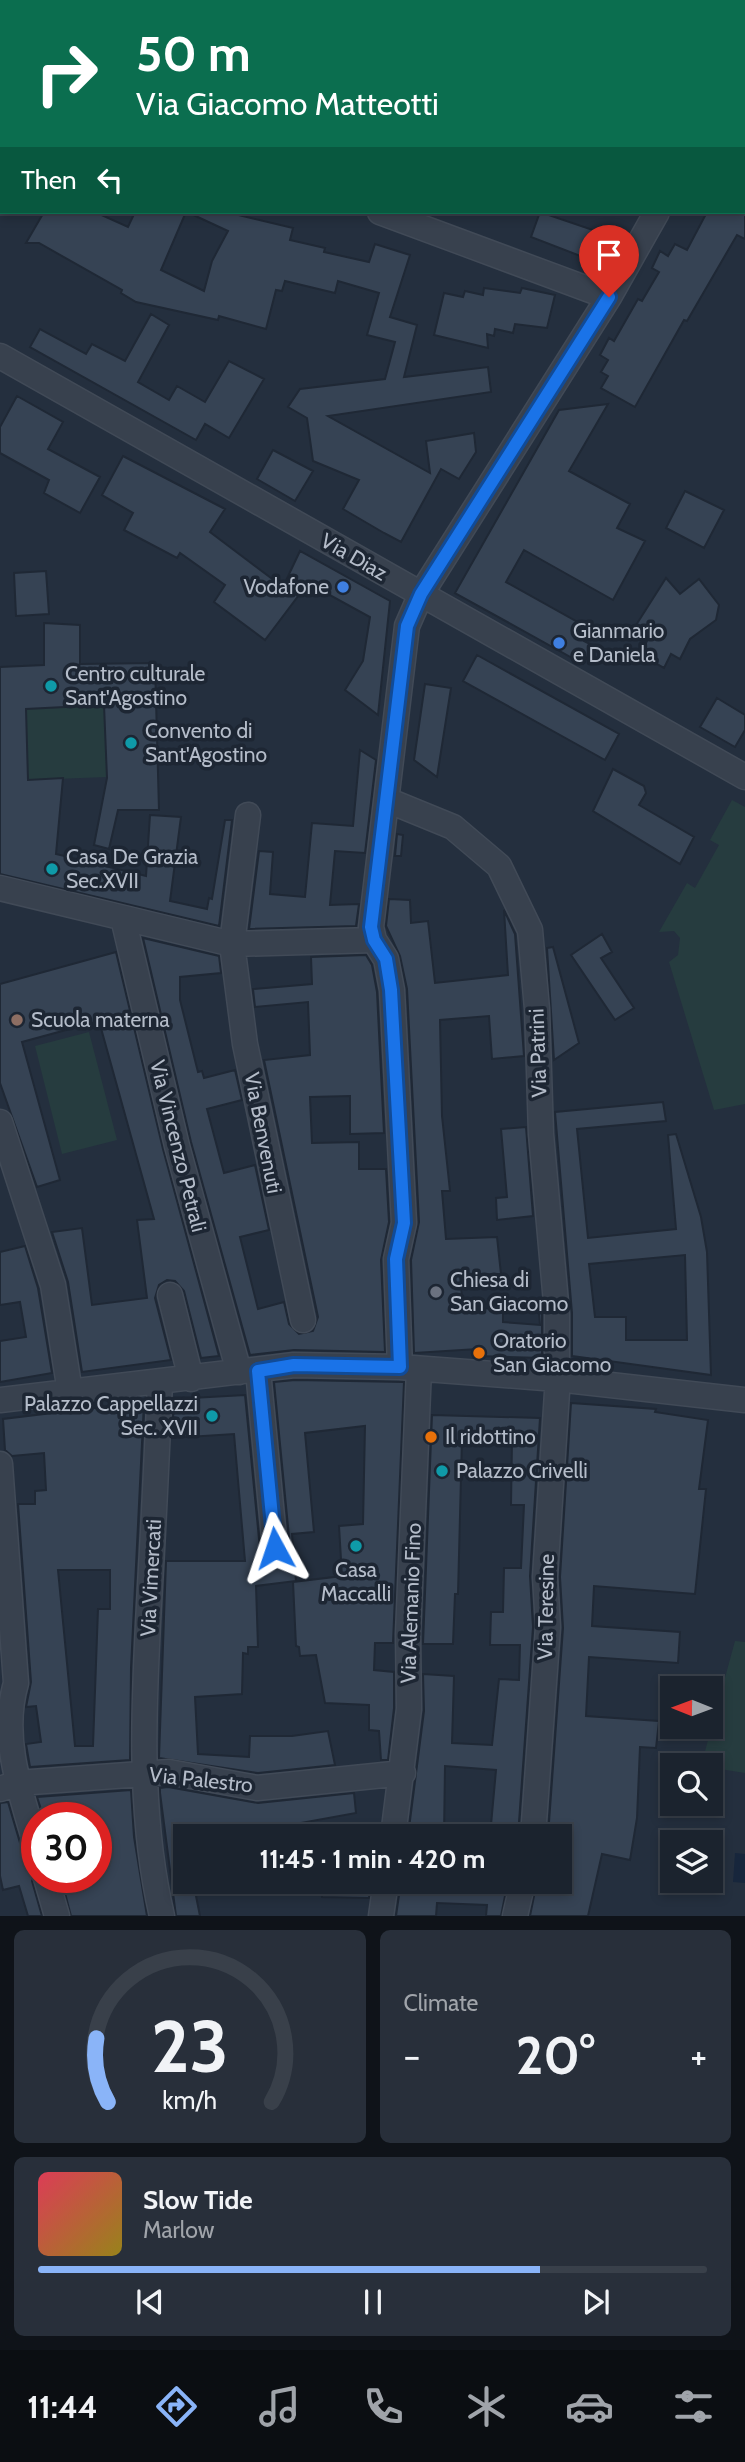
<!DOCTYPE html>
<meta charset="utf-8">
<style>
body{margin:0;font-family:Cabin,sans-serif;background:#282f3a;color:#f1f3f6;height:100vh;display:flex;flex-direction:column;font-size:26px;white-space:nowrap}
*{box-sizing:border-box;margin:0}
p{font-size:23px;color:#a0a4aa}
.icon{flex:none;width:38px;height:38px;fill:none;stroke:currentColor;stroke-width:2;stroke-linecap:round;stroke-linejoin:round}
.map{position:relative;height:1916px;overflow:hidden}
.details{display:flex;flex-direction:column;gap:14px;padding:14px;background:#0f1319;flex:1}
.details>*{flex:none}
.guide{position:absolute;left:0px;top:0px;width:746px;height:214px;box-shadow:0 4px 10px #0003,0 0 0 2px #39404a;background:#0b6e4f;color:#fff;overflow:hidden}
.needle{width:46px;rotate:271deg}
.fabs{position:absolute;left:660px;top:1676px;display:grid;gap:14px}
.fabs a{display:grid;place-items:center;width:63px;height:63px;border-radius:0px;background:#1b232e;box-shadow:0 4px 10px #0003,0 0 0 2px #39404a;font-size:35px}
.speed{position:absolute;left:21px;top:1802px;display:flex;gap:14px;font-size:35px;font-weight:700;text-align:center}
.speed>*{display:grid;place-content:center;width:91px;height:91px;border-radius:50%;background:#1b232e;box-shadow:0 4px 10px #0003,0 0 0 2px #39404a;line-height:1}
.speed .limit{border:10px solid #d22;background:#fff;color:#111}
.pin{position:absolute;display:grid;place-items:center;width:60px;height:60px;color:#fff;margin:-72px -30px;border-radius:50% 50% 50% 0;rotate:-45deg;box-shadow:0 0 7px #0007}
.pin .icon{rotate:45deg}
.me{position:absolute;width:77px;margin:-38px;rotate:355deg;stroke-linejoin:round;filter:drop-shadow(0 0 5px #0008)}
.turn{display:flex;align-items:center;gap:24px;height:147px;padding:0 21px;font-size:32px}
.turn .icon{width:91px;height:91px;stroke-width:2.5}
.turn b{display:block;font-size:49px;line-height:60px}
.then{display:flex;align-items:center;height:66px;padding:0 21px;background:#0003;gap:14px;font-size:26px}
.big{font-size:52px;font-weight:700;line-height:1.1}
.details .card{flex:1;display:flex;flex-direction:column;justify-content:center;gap:10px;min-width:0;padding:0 24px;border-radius:10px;background:#282f3a}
.details .dial{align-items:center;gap:0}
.dial svg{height:182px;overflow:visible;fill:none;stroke:#39404a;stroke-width:7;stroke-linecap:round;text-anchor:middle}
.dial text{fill:#f1f3f6;stroke:none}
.song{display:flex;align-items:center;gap:21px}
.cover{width:84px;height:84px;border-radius:10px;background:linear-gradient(135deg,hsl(350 70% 55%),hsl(50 70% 35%))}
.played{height:7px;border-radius:4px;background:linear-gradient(90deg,#8ab4f8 75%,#39404a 75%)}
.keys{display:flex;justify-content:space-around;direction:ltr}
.heat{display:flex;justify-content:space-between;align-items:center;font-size:38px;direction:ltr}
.details .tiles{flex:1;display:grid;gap:14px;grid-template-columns:1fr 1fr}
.card:last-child{grid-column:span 2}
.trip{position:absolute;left:173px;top:1824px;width:399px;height:70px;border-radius:0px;background:#1b232e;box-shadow:0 4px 10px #0003,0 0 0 2px #39404a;font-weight:700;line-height:70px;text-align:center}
.menu{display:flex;height:112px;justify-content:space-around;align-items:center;background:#0b0e12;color:#a0a4aa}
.menu .icon{width:49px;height:49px}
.menu .on{color:#8ab4f8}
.menu b{font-size:32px;color:#f1f3f6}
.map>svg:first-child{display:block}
.green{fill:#263c3f}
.water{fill:#17263c}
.building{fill:#364354;stroke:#1f2835;stroke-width:2;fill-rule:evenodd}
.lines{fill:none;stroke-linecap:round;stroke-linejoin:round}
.minor-casing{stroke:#414a57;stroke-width:27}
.minor{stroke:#38414e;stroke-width:24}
.route-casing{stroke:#114b97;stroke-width:18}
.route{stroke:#1a73e8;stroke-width:12}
.shop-dot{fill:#3f7fe0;stroke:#1d2633;stroke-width:2.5}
.culture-dot{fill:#0f9aa8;stroke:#1d2633;stroke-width:2.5}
.education-dot{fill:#8d6e63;stroke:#1d2633;stroke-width:2.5}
.worship-dot{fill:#6b7280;stroke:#1d2633;stroke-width:2.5}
.food-dot{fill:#e8710a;stroke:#1d2633;stroke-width:2.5}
.labels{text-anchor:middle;stroke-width:7;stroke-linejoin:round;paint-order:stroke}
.street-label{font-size:21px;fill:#b4bcc9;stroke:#1d2633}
.poi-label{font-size:21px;fill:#b4bcc9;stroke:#1d2633;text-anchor:start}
</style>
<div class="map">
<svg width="745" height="1916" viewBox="0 0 745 1916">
<rect width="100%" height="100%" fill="#242f3e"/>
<path class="green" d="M16 0H340L339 2Z
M104 705 107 777 28 780 26 709Z
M732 800 745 807V1104L714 1110 669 962 678 955 680 938 674 931 659 932 687 883 695 888 719 845 710 840Z
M89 1032 117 1140 62 1154 35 1046Z
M735 1641 745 1642V1773L701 1766Z"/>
<path class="water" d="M735 1853 745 1854V1883L733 1882Z"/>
<path class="building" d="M44 212H95L128 227 135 212H186L161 270 204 291 212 261 228 231 187 212H226L293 228 290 240 325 248 324 252 369 262 375 244 410 255 390 317 417 325 404 377 488 367 491 392 328 416 430 473 426 441 474 433 476 452 459 479 441 469 401 542 384 533 343 509 359 480 313 461 307 418 288 407 300 389 385 379 395 342 367 335 379 293 338 281 335 293 285 281 282 291 276 290 266 329 219 316 218 320 136 302 121 293 122 290 39 243H26Z
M540 212 593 230 583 257 531 237Z
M707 212H745V239L737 235 687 321 684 320 635 407 601 388 608 376 601 372 608 360 600 355 609 338 614 341 638 299 642 301 659 272 652 268 660 251 668 256 675 244 687 250Z
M484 288 520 293 522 288 555 295 547 328 515 324 513 333 495 329 494 336 487 334 488 348 434 335 444 293 463 297 465 291 483 295Z
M151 314 169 325 138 382 169 400 177 386 205 402 229 361 264 379 229 438 205 424 196 440 30 347 40 329 86 354 92 344 125 361Z
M17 396 63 422 48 449 100 477 80 513 44 493 49 480 0 453V427Z
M608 404 569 471 630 504 617 528 645 541 613 600 524 550 506 582 590 629 584 641 594 646 583 664 455 593 559 410Z
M273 450 313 471 295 501 257 479Z
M123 456 225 509 210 532 283 587 300 551 390 601 378 715 345 690 363 661 370 617 308 583 265 640 214 602 225 585 180 553 177 558 124 530 133 513 102 495Z
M685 491 724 510 704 548 666 528Z
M46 571 49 614 16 616 14 573Z
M666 578 680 594 699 579 719 605 716 620 690 639 680 659 671 654 664 668 640 655 647 641 631 633Z
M44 623 80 625V664L155 663 159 810H118L109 849 94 845 107 778 104 705 26 709 28 780 63 778 56 854 146 876 150 815 181 817 170 901 207 909 209 898 212 899 225 820H232L219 926 0 874V667L44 665Z
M477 655 619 734 605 760 463 681Z
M425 684 451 688 437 777 414 760Z
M717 698 745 715V730L735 747 700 727Z
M360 750 376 760 365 853 335 851 330 905 359 904 356 926 249 929 259 851 273 852 270 894 305 897 312 823 353 826Z
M613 769 644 786 646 793 639 805 694 837 680 864 593 811Z
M397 834 403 835 401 856H395Z
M389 899 410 900 411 923 428 921 435 983 508 975 504 910 515 934 524 1056 492 1059 489 1016 440 1020 442 1116 450 1191H442L446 1239 497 1237 501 1274 460 1275 463 1309 503 1308V1322L540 1325 539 1313H542V1358L477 1356V1349L414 1353 411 1260 419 1222 407 989 400 956 386 926Z
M602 934 612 952 601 958 634 1008 615 1020 571 955Z
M143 938 219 956 221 973 180 977V1000L198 1072 202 1071 204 1078 235 1070 242 1100 207 1109 224 1173 255 1165 269 1230 240 1237 258 1309 284 1302 289 1324 299 1334 313 1331 318 1317 264 1060 310 1055 308 1002 255 1007 253 989 312 984 311 957 366 955 372 965 377 992 384 1133 350 1134V1096L310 1097 312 1143 359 1142V1169H386L389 1222 381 1260 385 1352 294 1350 250 1355 191 1142Z
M553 947 579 1043 554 1060 547 948Z
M116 952 163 1149 219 1356 201 1358 184 1291 175 1281 167 1280 159 1285 155 1298 171 1360 82 1372 68 1282 52 1232 82 1228 92 1305 147 1298 137 1220 154 1219 99 1021 22 1042 60 1180 37 1187 0 1083V984Z
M663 1102 666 1121 577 1129 588 1238 676 1229 668 1135 676 1134 701 1217 707 1252 711 1375 572 1356V1313L555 1112ZM685 1255 687 1340H626V1317H595L589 1264Z
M526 1127 533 1216 497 1220 496 1198 507 1197 501 1129Z
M25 1246 38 1288 52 1373 0 1382V1341L26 1337 20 1302 0 1305V1252Z
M295 1380 404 1382 393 1643H375L374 1670 394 1672V1708L388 1760H381L379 1731 369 1730V1705L325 1703 316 1655 300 1656 299 1647 296 1646 293 1582 342 1576 339 1526 363 1524 365 1426 305 1433 314 1532 292 1534 296 1581 256 1586 258 1647H248V1654L243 1653 242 1694 195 1697 198 1754 249 1757 250 1736H292L328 1731 335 1765 258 1773 159 1758 166 1561H245L234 1434 172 1438 174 1399 245 1395 260 1549 268 1561 277 1563 288 1555 290 1547 274 1382Z
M144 1402 131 1668 130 1760 30 1767 26 1744 41 1742 36 1706 26 1707 31 1682 18 1504H35V1491L46 1490 44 1453 12 1456 5 1450 3 1419ZM58 1570H110V1609H98L93 1746H75Z
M571 1403 656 1409 655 1412 708 1420 699 1489H706L695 1594 594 1586 592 1626 680 1632 678 1663 589 1657 586 1716 659 1721 656 1748 640 1747 637 1818 630 1860 602 1854 588 1916H530L537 1881H560V1836H548L563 1628 560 1577Z
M432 1415 540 1418 530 1576 533 1627 518 1836H490L496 1770 445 1766 444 1836H408L424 1711 423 1674 454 1676 452 1743 492 1745 499 1679 519 1680 520 1645H490L491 1612H503L504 1568H521L524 1505H511L512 1440 462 1438 458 1594H455L453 1644H423Z
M168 1787 258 1803 354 1793 356 1813 295 1824V1831L186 1836V1881H193L200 1916H176L160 1793V1788Z
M131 1790 134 1837 147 1916H71L61 1878H96V1818H44L37 1797Z
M8 1802 23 1853 27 1859 37 1862 32 1881 42 1916H28L19 1886 3 1890 0 1876V1803Z
M322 1881H371L369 1898 322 1897Z
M401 1881 498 1886V1881H508L501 1916H486L487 1905 437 1903 436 1916H396Z"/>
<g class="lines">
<defs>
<path id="minor" d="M458 0 460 2
M641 2 642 0
M0 53 2 54
M744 75 745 72
M744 168 745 169
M380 212 609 297
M0 356 745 777
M387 800 453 827 499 866 530 930 537 1009 541 1134 557 1314V1392L545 1577 548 1627 533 1836
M248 815 232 944 245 1044 303 1320
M0 888 232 944 374 940
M123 918 177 1146 239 1372
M374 940 371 927 407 626 421 594 609 297 657 212
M374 940 386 959 392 990 404 1223 396 1259 400 1367
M0 1122 53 1285 70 1392
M170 1295 191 1379
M258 1371 275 1548
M160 1383C157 1451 154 1518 150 1586 144 1694 137 1810 162 1916
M0 1400 294 1365 400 1367 557 1379 745 1400
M0 1464 16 1683C0 1738 21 1794 37 1848
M0 1789 18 1783 169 1772 257 1788 403 1773
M393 1836 409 1709 408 1634 419 1369
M46 1878 57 1916
M381 1916 386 1881
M515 1916 523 1881"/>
</defs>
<use href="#minor" class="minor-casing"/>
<use href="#minor" class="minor"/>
</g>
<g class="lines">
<defs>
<path id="route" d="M275 1548 258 1371 294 1365 400 1367 396 1259 404 1223 391 990 386 959 374 940 371 927 407 626 421 594 609 297"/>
</defs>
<use href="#route" class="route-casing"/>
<use href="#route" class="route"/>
</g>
<g class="shop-dot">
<circle cx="343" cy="587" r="7"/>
<circle cx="559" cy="643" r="7"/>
</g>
<g class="culture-dot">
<circle cx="51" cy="686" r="7"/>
<circle cx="131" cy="743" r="7"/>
<circle cx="52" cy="869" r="7"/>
<circle cx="212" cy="1416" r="7"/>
<circle cx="442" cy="1471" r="7"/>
<circle cx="356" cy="1546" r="7"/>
</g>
<circle class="education-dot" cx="17" cy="1020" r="7"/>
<circle class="worship-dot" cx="436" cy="1292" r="7"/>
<g class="food-dot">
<circle cx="479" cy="1353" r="7"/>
<circle cx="431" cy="1437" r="7"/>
</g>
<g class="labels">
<g class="street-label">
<text transform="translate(354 557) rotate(30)" y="7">Via Diaz</text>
<text transform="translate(538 1053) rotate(-92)" y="7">Via Patrini</text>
<text transform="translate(263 1133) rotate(79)" y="7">Via Benvenuti</text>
<text transform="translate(178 1146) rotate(76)" y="7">Via Vincenzo Petrali</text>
<text transform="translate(151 1578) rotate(-87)" y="7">Via Vimercati</text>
<text transform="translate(411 1603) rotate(-88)" y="7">Via Alemanio Fino</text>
<text transform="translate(546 1607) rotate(-89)" y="7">Via Teresine</text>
<text transform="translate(201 1780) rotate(6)" y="7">Via Palestro</text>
</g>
<g class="poi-label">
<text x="329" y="594" text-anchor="end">Vodafone</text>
<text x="573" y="638">Gianmario<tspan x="573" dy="24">e Daniela</tspan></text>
<text x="65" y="681">Centro culturale<tspan x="65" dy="24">Sant'Agostino</tspan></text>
<text x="145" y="738">Convento di<tspan x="145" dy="24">Sant'Agostino</tspan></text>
<text x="66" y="864">Casa De Grazia<tspan x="66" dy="24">Sec.XVII</tspan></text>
<text x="31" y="1027">Scuola materna</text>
<text x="450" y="1287">Chiesa di<tspan x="450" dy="24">San Giacomo</tspan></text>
<text x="493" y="1348">Oratorio<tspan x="493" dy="24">San Giacomo</tspan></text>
<text x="198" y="1411" text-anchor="end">Palazzo Cappellazzi<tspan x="198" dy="24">Sec. XVII</tspan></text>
<text x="445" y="1444">Il ridottino</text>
<text x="456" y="1478">Palazzo Crivelli</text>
<text x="356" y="1577" text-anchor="middle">Casa<tspan x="356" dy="24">Maccalli</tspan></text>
</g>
</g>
</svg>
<div class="fabs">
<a><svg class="needle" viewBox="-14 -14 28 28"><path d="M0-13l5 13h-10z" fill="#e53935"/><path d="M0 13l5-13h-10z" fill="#a0a4aa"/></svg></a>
<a><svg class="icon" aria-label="search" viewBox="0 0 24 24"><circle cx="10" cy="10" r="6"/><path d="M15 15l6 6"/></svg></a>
<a><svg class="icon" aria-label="layers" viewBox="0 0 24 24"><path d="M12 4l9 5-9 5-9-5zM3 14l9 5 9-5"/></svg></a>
</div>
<div class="speed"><div class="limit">30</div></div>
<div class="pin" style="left:609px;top:297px;background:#d93025"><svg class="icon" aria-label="arrive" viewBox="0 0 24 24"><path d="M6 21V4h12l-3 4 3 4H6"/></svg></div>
<svg class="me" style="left:275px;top:1548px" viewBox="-20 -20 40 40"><path d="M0-17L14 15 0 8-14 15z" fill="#1a73e8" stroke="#fff" stroke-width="4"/></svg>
<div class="trip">11:45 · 1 min · 420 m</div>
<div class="guide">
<div class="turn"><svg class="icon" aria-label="right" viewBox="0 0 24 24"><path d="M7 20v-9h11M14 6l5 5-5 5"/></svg><div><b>50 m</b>Via Giacomo Matteotti</div></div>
<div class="then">Then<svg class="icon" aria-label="left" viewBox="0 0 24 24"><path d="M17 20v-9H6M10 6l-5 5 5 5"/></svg></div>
</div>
</div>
<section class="details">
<div class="tiles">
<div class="card dial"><svg viewBox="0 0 100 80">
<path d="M14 69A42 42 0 1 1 86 69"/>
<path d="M14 69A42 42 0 0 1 9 41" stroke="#8ab4f8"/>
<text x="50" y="56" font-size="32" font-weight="700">23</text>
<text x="50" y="72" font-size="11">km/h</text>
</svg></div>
<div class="card"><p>Climate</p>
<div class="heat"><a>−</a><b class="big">20°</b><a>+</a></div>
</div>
<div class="card">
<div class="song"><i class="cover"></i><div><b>Slow Tide</b><p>Marlow</p></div></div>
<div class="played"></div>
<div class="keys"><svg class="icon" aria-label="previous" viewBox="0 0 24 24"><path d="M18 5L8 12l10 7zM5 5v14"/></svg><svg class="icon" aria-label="pause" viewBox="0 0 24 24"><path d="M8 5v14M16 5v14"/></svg><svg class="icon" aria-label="next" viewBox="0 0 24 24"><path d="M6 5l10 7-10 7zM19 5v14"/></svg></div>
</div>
</div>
</section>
<nav class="menu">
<b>11:44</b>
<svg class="icon on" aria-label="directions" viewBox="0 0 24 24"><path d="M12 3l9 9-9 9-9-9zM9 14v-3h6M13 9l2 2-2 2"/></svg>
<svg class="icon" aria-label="music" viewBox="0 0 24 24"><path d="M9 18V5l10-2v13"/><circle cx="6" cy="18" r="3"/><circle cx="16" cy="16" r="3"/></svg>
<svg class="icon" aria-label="phone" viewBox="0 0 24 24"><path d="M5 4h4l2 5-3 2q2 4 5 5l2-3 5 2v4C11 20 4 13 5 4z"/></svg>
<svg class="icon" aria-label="climate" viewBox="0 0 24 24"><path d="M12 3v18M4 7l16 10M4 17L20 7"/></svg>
<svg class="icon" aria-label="car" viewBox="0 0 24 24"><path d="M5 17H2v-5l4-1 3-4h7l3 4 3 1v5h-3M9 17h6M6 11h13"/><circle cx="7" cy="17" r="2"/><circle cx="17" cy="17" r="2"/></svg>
<svg class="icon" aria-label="filters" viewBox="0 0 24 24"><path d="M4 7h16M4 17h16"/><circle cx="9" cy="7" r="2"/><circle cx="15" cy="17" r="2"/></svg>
</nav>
